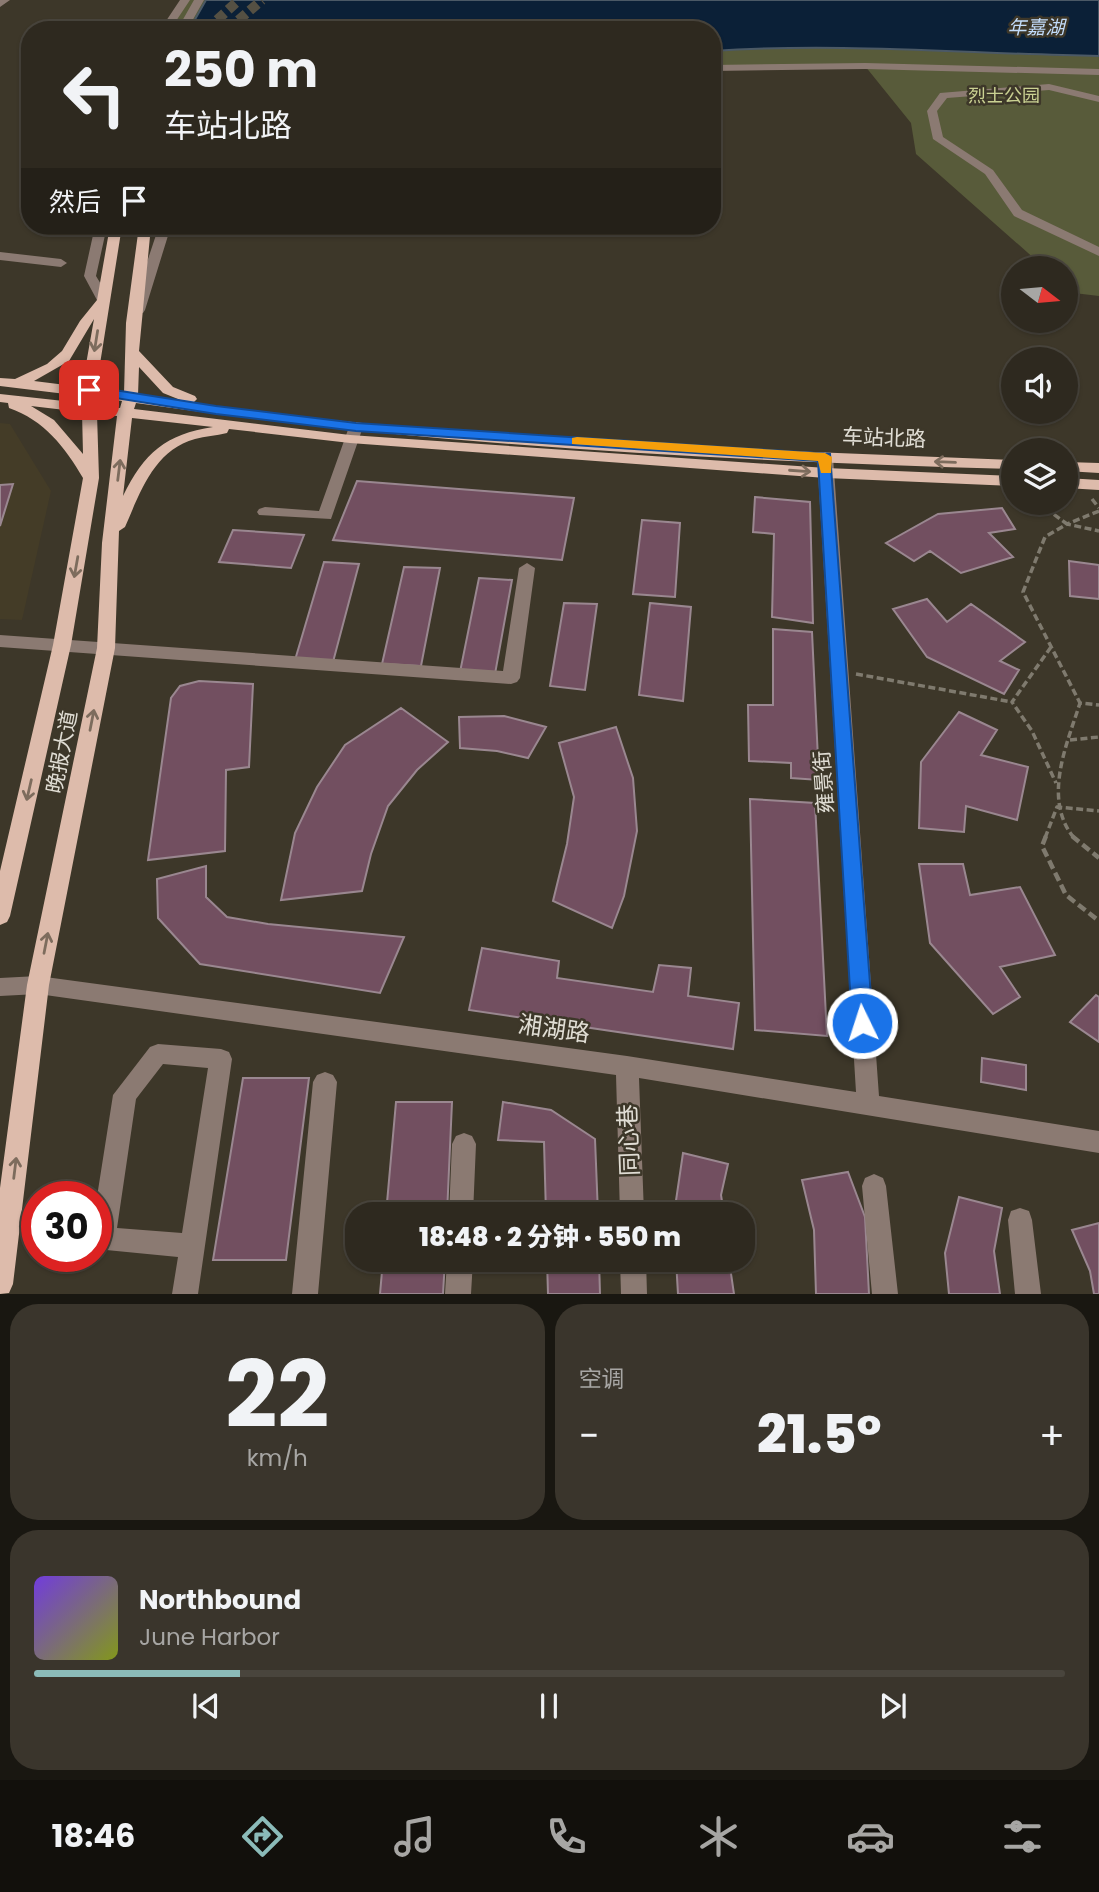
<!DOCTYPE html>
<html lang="zh">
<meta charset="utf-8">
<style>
body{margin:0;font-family:Poppins,"Noto Sans SC",sans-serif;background:#3a352c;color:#f1f3f6;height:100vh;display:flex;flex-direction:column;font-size:26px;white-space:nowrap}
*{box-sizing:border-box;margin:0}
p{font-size:23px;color:#a7a6a4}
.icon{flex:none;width:38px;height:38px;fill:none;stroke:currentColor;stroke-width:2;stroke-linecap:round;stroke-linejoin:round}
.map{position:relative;height:1294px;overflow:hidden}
.sheet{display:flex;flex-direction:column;gap:10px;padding:10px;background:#191711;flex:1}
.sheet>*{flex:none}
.top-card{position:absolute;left:21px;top:21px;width:700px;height:214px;border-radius:28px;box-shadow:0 2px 5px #0004,0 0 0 2px #49453d;background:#2e291f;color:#f1f3f6;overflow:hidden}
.needle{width:46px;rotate:106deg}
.controls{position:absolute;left:1001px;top:256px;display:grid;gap:14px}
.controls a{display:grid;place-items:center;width:77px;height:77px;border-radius:50%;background:#2e291f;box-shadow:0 2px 5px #0004,0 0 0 2px #49453d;font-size:35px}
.speed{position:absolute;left:21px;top:1181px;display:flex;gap:14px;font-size:35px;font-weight:700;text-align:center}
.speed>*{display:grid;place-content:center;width:91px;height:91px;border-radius:50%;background:#2e291f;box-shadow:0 2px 5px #0004,0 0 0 2px #49453d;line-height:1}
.speed .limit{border:10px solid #d22;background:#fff;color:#111}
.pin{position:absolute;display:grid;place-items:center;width:60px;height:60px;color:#fff;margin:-30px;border-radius:14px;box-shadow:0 4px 10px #0006}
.me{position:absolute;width:77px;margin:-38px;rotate:356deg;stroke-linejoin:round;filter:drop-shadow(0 0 5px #0008)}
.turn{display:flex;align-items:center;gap:24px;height:147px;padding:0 28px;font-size:32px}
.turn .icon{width:91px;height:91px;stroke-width:2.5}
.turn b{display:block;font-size:49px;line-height:60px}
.then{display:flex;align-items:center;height:66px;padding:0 28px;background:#0003;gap:14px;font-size:26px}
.big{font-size:52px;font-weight:800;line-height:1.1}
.sheet .tile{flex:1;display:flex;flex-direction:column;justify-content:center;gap:10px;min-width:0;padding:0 24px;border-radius:28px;background:#3a352c}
.sheet .dial{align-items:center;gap:0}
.dial b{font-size:91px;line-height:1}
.song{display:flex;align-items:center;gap:21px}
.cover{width:84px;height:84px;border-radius:10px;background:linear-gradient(135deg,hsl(260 70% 55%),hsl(70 70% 35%))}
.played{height:7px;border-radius:4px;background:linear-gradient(90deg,#8bbbb9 20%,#49453d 20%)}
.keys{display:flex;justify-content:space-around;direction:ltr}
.heat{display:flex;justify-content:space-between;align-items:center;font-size:38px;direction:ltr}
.sheet .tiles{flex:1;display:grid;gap:10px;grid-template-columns:1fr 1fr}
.tile:last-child{grid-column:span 2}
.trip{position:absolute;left:345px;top:1202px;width:410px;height:70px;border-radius:28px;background:#2e291f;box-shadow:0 2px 5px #0004,0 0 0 2px #49453d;font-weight:800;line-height:70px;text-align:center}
.tab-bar{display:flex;height:112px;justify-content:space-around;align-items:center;background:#12100c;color:#a7a6a4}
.tab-bar .icon{width:49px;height:49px}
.tab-bar .current{color:#8bbbb9}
.tab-bar b{font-size:32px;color:#f1f3f6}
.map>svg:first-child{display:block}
.built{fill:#443c27}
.green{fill:#585b3a}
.water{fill:#0b2037;stroke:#4b5966;stroke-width:2}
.building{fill:#724f60;stroke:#9a8790;stroke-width:2}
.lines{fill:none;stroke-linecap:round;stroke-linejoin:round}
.major-tunnel{stroke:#555043;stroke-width:10;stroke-dasharray:10 5;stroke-linecap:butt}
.path-far1{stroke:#7f7a6e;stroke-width:3.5;stroke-dasharray:7 3.5;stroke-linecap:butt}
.path{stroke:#7f7a6e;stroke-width:4.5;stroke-dasharray:9 4.5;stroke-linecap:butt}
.minor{fill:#8b7a72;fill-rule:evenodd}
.major{fill:#ddbbab;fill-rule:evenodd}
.oneway{stroke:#7d6c5d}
.route{fill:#1a73e8;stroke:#114b97;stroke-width:2}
.slow{fill:#f59e0b}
.labels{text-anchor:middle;stroke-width:5;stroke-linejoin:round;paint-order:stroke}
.far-park-label{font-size:18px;fill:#cad192;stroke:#3d3729}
.far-water-label{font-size:19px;font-style:italic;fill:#c2dcfa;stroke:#3d3729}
.street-label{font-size:21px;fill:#e0ddd4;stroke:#3d3729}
.near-street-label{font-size:24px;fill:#e0ddd4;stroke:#3d3729}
</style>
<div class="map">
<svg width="1099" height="1294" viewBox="0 0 1099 1294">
<rect width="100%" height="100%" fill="#3d3729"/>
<path class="built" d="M0 423 10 424 51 491 22 620 0 619Z"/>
<path class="green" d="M185 0H1099V296L1074 293 1066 286V268H1045L916 154 911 123 865 66 712 68V30H168Z"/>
<path class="water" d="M206 0H1099V56C970 54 841 42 712 51V30H189Z"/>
<path class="building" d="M357 481 574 498 562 560 333 540Z
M13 484 0 526V485Z
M755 497 810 502 813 623 772 617 774 534 753 532Z
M1002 508 1015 529 989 533 1013 557 961 573 930 551 914 561 886 543 938 514Z
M642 520 680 523 675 597 633 594Z
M233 530 304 535 291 568 219 562Z
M1069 561 1099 565V599L1070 596Z
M324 562 359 564 333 662 295 660Z
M404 567 440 568 421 666 382 664Z
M479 578 512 580 495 674 460 672Z
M927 599 947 622 971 604 1025 642 1000 661 1019 670 1004 694 927 657 893 609Z
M564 603 597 604 585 690 550 686Z
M650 603 691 607 683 701 639 695Z
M773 629 812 632 819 780 791 778V763L749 761 748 705H773Z
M199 681 253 684 249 767 226 770 225 851 148 860 171 698 180 686Z
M401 708 448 742 417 770 388 806 371 854 362 891 281 900 295 833 317 787 345 745Z
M959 712 997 730 981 755 1028 767 1017 820 966 806 964 832 919 828 921 762Z
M504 716 546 727 528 758 497 751 460 748 459 717Z
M616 727 633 778 637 831 624 896 612 928 553 901 567 844 574 797 559 743Z
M750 799 815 803 827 1036 755 1030Z
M919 864H963L970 895 1020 887 1055 955 1000 967 1020 997 993 1014 930 943Z
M206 866V897L227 917 268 924 404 937 380 993 200 964 158 918 157 879Z
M482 948 559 961 557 978 653 992 659 965 691 968 688 996 739 1003 733 1049 469 1010Z
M1096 995 1099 997V1042L1070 1022Z
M982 1058 1026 1065V1090L981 1082Z
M243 1078H309L286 1260H213Z
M396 1102H452L447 1214H386Z
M503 1102 551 1110 595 1139 598 1214H546L544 1142 498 1140Z
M683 1153 728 1164 721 1195 724 1214H674Z
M848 1172 865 1217 869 1294H816L814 1230 802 1180Z
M959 1197 1002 1208 994 1251 1000 1294H949L945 1253Z
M1099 1223V1294H1094L1090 1271 1072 1230Z
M383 1260H445L443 1294H380Z
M547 1260H599L600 1294H548Z
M676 1260H729L734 1294H678Z"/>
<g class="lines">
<path class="major-tunnel" d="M206 30 239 0
M227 30 262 0"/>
<path class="path-far1" d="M1092 499 1099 508
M1037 502 1067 524 1045 537 1023 592 1080 703
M1099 511 1067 524 1099 531
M1051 647 1012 702 1032 731 1056 783
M856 674 1012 702
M1070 740 1099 737
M1045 838 1057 807 1099 811
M1074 838C1042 799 1067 744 1080 703L1099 705"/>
<path class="path" d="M1046 836 1042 846 1066 895 1099 921
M1072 836 1099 858"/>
<path class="minor" d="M0 0H10L0 7Z
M180 0H190L170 30H160Z
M194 0H204L187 30H177Z
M865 63 1099 69V75L865 69 712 71V65Z
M1049 84 1099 96V102L1049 90 947 98 937 111 943 137 993 170 1022 210 1099 247V256L1014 216 985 174 933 139 927 111 940 93Z
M95 226H107L96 276 110 299 103 303 98 302 84 276Z
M159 226H171L145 310 143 313H133L131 310Z
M0 252 61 259 67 263 61 267 0 260Z
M356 423 363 427 331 519 259 515 257 512 259 509 265 507 319 511 349 427Z
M825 452 833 457 879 1096 1099 1131V1153L639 1078 644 1214H620L616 1075 38 994 0 996V978L38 976 627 1056 856 1092 817 457Z
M527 563 535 568 520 678 517 682 511 684 0 647V635L503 671 519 568Z
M158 1044 221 1049 229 1052 232 1059 198 1294H172L178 1257 96 1249V1203L113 1095 150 1047ZM163 1064 208 1068 182 1233 117 1228 136 1099Z
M325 1072 333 1075 337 1082 318 1294H292L313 1082 317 1075Z
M464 1133 472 1136 476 1144 473 1214H449L452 1144 456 1136Z
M874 1174 883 1178 886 1186 898 1294H872L862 1186 865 1178Z
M1020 1208 1029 1211 1032 1220 1041 1294H1015L1008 1220 1011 1211Z
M447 1260H473L471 1294H445Z
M620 1260H646L647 1294H621Z"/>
<path class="major" d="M110 226H122L96 389 124 393 126 323 139 226H151L139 351 173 387 195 396 197 399 193 403C464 441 740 449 1013 460V469C721 461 426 445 136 403L134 409 350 435 826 468 1013 476V486L826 478 350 443 229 429 227 433C216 436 205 436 195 439 154 450 140 493 125 527L119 531 115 648 49 985 13 1284 9 1293 0 1294V1188L27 985 97 648 102 543 117 416 97 414 99 478 71 645 10 916 7 922 0 925V871L53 645 83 478C65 447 44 420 9 408L8 403 0 402V394L82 403V396L0 386V378L15 379 47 364 62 351 80 321 97 300ZM94 319 82 387 34 381 69 361ZM139 367 163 393 183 401 138 395ZM96 397 122 401 120 408 97 405ZM31 406 82 412 83 454 54 420ZM132 418 213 427C166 434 144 453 123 496Z
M1066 462 1099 463V473L1066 471Z
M1066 478 1099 480V490L1066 488Z"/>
</g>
<defs><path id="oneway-shaft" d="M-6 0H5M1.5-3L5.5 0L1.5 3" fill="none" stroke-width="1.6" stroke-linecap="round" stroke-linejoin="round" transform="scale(1.75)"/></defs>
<g class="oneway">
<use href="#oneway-shaft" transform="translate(96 341) rotate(99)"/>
<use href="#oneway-shaft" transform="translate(945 462) rotate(-178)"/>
<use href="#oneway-shaft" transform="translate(119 470) rotate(-83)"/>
<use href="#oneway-shaft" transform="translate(800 471) rotate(4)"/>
<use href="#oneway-shaft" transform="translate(76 567) rotate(100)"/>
<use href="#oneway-shaft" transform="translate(92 720) rotate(-79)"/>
<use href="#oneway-shaft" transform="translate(29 790) rotate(103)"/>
<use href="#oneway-shaft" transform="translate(46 943) rotate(-79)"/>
<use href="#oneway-shaft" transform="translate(15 1168) rotate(-83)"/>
</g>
<path class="route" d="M89 386 216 406 356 423 830 454 873 1023 870 1029 862 1032 855 1029 852 1023 818 461 356 431 216 414 84 393V387Z"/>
<path class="slow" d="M577 437 825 453 832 457 831 473H821L818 461 572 444V438Z"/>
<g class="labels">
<g class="far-park-label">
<text x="1004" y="102">烈士公园</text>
</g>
<g class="far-water-label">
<text x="1036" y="34">年嘉湖</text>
</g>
<g class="street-label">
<text transform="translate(884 438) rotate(2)" y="7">车站北路</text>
<text transform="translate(62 752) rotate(-79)" y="7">晚报大道</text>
<text transform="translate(824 782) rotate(-94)" y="7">雍景街</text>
</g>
<g class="near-street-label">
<text transform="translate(554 1029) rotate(8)" y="8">湘湖路</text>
<text transform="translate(629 1140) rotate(-92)" y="8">同心巷</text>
</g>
</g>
</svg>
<div class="controls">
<a><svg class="needle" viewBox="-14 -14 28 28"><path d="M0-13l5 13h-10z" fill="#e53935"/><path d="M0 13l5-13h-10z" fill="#a7a6a4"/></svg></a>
<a><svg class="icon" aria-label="sound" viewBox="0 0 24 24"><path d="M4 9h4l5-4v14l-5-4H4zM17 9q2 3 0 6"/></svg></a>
<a><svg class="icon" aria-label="layers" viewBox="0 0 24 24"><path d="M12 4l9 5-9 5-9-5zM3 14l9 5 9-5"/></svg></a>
</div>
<div class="speed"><div class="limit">30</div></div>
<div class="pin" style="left:89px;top:390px;background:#d93025"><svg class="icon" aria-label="arrive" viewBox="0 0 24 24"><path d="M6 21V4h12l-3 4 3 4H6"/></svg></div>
<svg class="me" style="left:862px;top:1023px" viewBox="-20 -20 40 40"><circle r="17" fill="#1a73e8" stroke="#fff" stroke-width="3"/><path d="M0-11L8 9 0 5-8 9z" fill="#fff"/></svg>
<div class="trip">18:48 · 2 分钟 · 550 m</div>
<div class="top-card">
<div class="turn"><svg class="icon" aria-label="left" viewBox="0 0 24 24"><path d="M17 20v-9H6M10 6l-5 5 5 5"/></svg><div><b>250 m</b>车站北路</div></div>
<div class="then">然后<svg class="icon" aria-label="arrive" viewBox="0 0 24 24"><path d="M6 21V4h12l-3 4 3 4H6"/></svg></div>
</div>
</div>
<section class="sheet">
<div class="tiles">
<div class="tile dial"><b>22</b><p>km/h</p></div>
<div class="tile"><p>空调</p>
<div class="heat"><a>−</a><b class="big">21.5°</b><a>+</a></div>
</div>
<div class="tile">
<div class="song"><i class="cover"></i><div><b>Northbound</b><p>June Harbor</p></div></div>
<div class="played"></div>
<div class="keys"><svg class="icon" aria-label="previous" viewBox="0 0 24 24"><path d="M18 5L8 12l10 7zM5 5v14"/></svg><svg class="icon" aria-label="pause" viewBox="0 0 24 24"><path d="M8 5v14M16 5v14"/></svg><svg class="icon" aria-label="next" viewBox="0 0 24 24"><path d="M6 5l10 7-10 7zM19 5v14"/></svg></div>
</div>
</div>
</section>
<nav class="tab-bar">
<b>18:46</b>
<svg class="icon current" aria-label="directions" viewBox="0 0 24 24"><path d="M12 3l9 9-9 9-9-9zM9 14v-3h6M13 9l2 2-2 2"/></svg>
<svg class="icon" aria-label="music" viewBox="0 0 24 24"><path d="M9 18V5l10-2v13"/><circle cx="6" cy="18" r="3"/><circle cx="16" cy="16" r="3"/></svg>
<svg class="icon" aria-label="phone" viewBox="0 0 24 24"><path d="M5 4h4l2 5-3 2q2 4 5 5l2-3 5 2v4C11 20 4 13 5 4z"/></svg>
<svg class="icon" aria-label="climate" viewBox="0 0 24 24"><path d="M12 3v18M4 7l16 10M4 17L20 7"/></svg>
<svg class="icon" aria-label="car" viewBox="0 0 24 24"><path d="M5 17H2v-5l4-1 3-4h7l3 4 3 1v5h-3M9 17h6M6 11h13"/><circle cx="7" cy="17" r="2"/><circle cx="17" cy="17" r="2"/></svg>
<svg class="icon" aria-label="filters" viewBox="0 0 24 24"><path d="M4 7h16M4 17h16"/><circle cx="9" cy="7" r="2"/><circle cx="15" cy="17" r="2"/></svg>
</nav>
